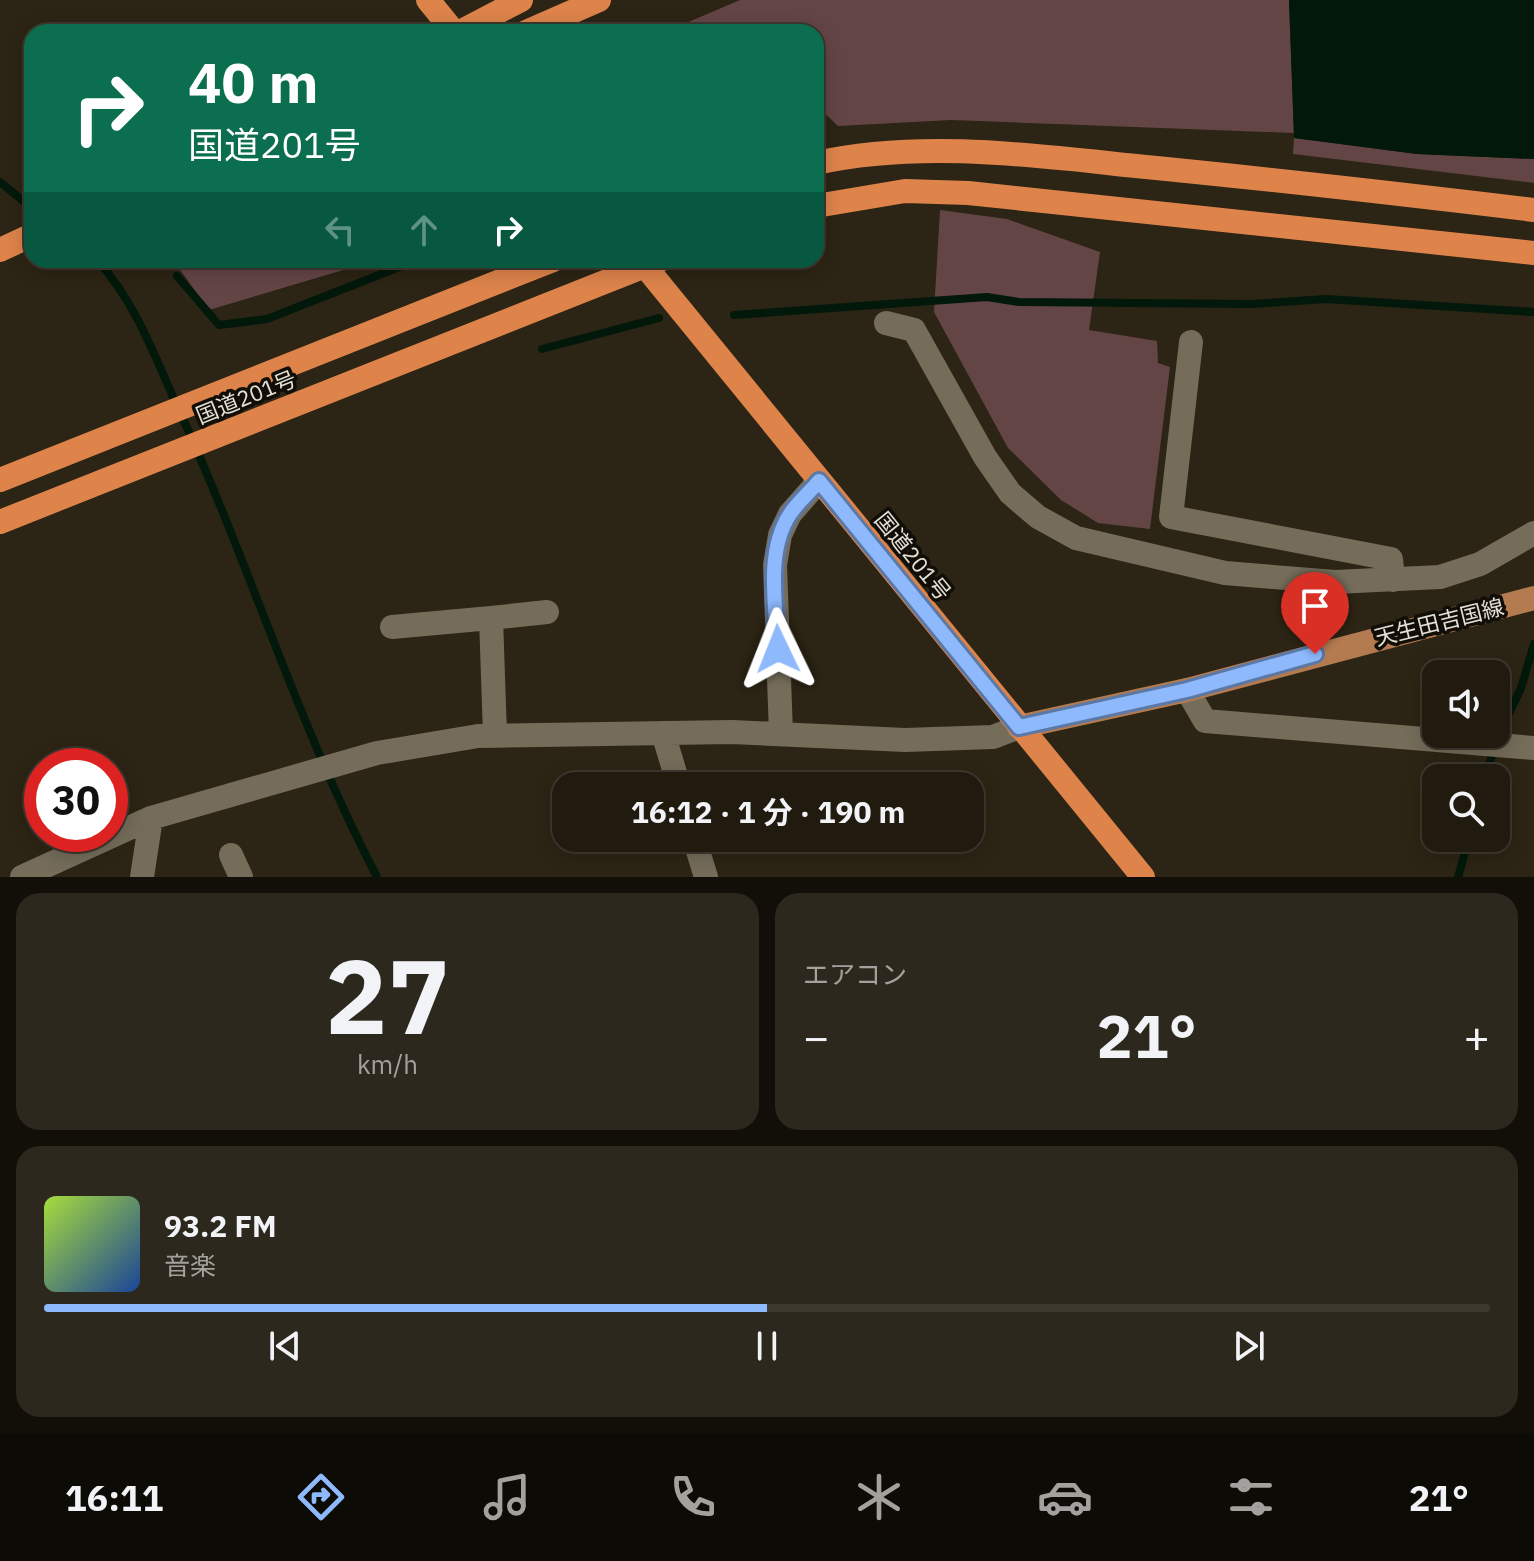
<!DOCTYPE html>
<html lang="ja">
<meta charset="utf-8">
<style>
body{margin:0;font-family:"IBM Plex Sans","Noto Sans JP",sans-serif;background:#2d281d;color:#f1f3f6;height:100vh;display:flex;flex-direction:column;font-size:30px;white-space:nowrap}
*{box-sizing:border-box;margin:0}
p{font-size:26px;color:#a2a19e}
.icon{flex:none;width:44px;height:44px;fill:none;stroke:currentColor;stroke-width:2;stroke-linecap:round;stroke-linejoin:round}
.map{position:relative;height:877px;overflow:hidden}
.drawer{display:flex;flex-direction:column;gap:16px;padding:16px;background:#120f08;flex:1}
.drawer>*{flex:none}
.banner{position:absolute;left:24px;top:24px;width:800px;height:244px;border-radius:24px;box-shadow:0 4px 20px #0003,0 0 0 2px #3e392f;background:#0b6e4f;color:#fff;overflow:hidden}
.controls{position:absolute;left:1422px;top:660px;display:grid;gap:16px}
.controls a{display:grid;place-items:center;width:88px;height:88px;border-radius:16px;background:#211b0f;box-shadow:0 4px 20px #0003,0 0 0 2px #3e392f;font-size:40px}
.speed{position:absolute;left:24px;top:748px;display:flex;gap:16px;font-size:40px;font-weight:700;text-align:center}
.speed>*{display:grid;place-content:center;width:104px;height:104px;border-radius:50%;background:#211b0f;box-shadow:0 4px 20px #0003,0 0 0 2px #3e392f;line-height:1}
.speed .limit{border:12px solid #d22;background:#fff;color:#111}
.pin{position:absolute;display:grid;place-items:center;width:68px;height:68px;color:#fff;margin:-82px -34px;border-radius:50% 50% 50% 0;rotate:-45deg;box-shadow:0 0 8px #0007}
.pin .icon{rotate:45deg}
.me{position:absolute;width:88px;margin:-44px;rotate:358deg;stroke-linejoin:round;filter:drop-shadow(0 0 6px #0008)}
.turn{display:flex;align-items:center;gap:28px;height:168px;padding:0 32px;font-size:36px}
.turn .icon{width:104px;height:104px;stroke-width:2.5}
.turn b{display:block;font-size:56px;line-height:68px}
.lanes{display:flex;align-items:center;height:76px;padding:0 32px;background:#0003;justify-content:center;gap:40px;direction:ltr}
.lanes .off{opacity:.35}
.big{font-size:60px;font-weight:700;line-height:1.1}
.drawer .card{flex:1;display:flex;flex-direction:column;justify-content:center;gap:12px;min-width:0;padding:0 28px;border-radius:24px;background:#2d281d}
.drawer .dial{align-items:center;gap:0}
.dial b{font-size:104px;line-height:1}
.song{display:flex;align-items:center;gap:24px}
.cover{width:96px;height:96px;border-radius:12px;background:linear-gradient(135deg,hsl(80 70% 55%),hsl(220 70% 35%))}
.played{height:8px;border-radius:4px;background:linear-gradient(90deg,#8eb9fc 50%,#3e392f 50%)}
.keys{display:flex;justify-content:space-around;direction:ltr}
.heat{display:flex;justify-content:space-between;align-items:center;font-size:44px;direction:ltr}
.drawer .tiles{flex:1;display:grid;gap:16px;grid-template-columns:1fr 1fr}
.card:last-child{grid-column:span 2}
.trip{position:absolute;left:552px;top:772px;width:432px;height:80px;border-radius:24px;background:#211b0f;box-shadow:0 4px 20px #0003,0 0 0 2px #3e392f;font-weight:700;line-height:80px;text-align:center}
.menu{display:flex;height:128px;justify-content:space-around;align-items:center;background:#0d0b06;color:#a2a19e}
.menu .icon{width:56px;height:56px}
.menu .selected{color:#8eb9fc}
.menu b{font-size:36px;color:#f1f3f6}
.map>svg:first-child{display:block}
.green{fill:#644546}
.water{fill:#01180a}
.lines{fill:none;stroke-linecap:round;stroke-linejoin:round}
.stream{stroke:#01180a;stroke-width:8}
.minor{stroke:#756d5a;stroke-width:24}
.major{stroke:#b47b51;stroke-width:24}
.highway{stroke:#de844b;stroke-width:24}
.route-casing{stroke:#5c78a4;stroke-width:20}
.route{stroke:#8eb9fc;stroke-width:14}
.labels{text-anchor:middle;stroke-width:7;stroke-linejoin:round;paint-order:stroke}
.street-label{font-size:22px;fill:#e5e0d6;stroke:#110e07}
</style>
<div class="map">
<svg width="1534" height="877" viewBox="0 0 1534 877">
<rect width="100%" height="100%" fill="#2c2414"/>
<path class="green" d="M740 0H1289L1294 133 951 120 838 126 816 105V32H665Z
M1294 138 1417 154 1534 159V183L1293 154Z
M940 210 1007 219 1100 252 1089 330 1157 341 1158 363 1170 367 1150 529 1098 523 1061 500 1008 448 934 312Z
M173 260H377L209 310Z"/>
<path class="water" d="M1289 0H1534V159L1417 154 1294 138Z"/>
<g class="lines">
<path class="stream" d="M0 182 32 208
M97 260C136 303 154 355 178 408 249 562 298 726 377 877
M177 276 219 325 267 319 417 260
M734 315 987 297 1019 302 1252 304 1326 299 1534 312
M542 349 659 318
M1484 778 1502 728 1521 688 1534 644
M1458 877 1469 838"/>
<path class="minor" d="M886 323 914 330 985 457 1010 493 1038 517 1076 538 1225 573 1335 582 1440 577 1480 564 1534 533
M1191 342 1171 517 1391 559 1393 580
M491 618 547 612
M392 627 491 618 495 735
M1187 690 1205 721 1534 748
M663 733 679 786
M781 734 775 565 780 535 790 514 819 481
M694 838 706 877
M231 855 241 877
M22 877 151 818 377 753 478 736 732 732 905 740 993 737 1019 727
M142 877 151 818"/>
<path class="major" d="M1019 727 1187 690 1534 598"/>
<path class="highway" d="M428 0 454 32
M460 32 521 0
M526 32 599 0
M816 163C920 140 1031 155 1136 166 1269 179 1401 194 1534 210
M816 206 905 191 968 193 1534 253
M0 250 32 235
M640 260 1143 877
M0 480 553 260
M0 522 660 260"/>
</g>
<g class="lines">
<defs>
<path id="route" d="M778 649C776 607 765 552 790 514 798 502 810 492 819 481L1019 727 1187 690 1315 654"/>
</defs>
<use href="#route" class="route-casing"/>
<use href="#route" class="route"/>
</g>
<g class="labels">
<g class="street-label">
<text transform="translate(246 397) rotate(-22)" y="8">国道201号</text>
<text transform="translate(913 556) rotate(51)" y="8">国道201号</text>
<text transform="translate(1439 622) rotate(-14)" y="8">天生田吉国線</text>
</g>
</g>
</svg>
<div class="controls">
<a><svg class="icon" aria-label="sound" viewBox="0 0 24 24"><path d="M4 9h4l5-4v14l-5-4H4zM17 9q2 3 0 6"/></svg></a>
<a><svg class="icon" aria-label="search" viewBox="0 0 24 24"><circle cx="10" cy="10" r="6"/><path d="M15 15l6 6"/></svg></a>
</div>
<div class="speed"><div class="limit">30</div></div>
<div class="pin" style="left:1315px;top:654px;background:#d93025"><svg class="icon" aria-label="arrive" viewBox="0 0 24 24"><path d="M6 21V4h12l-3 4 3 4H6"/></svg></div>
<svg class="me" style="left:778px;top:649px" viewBox="-20 -20 40 40"><path d="M0-17L14 15 0 8-14 15z" fill="#8eb9fc" stroke="#fff" stroke-width="4"/></svg>
<div class="trip">16:12 · 1 分 · 190 m</div>
<div class="banner">
<div class="turn"><svg class="icon" aria-label="right" viewBox="0 0 24 24"><path d="M7 20v-9h11M14 6l5 5-5 5"/></svg><div><b>40 m</b>国道201号</div></div>
<div class="lanes"><svg class="icon off" aria-label="left" viewBox="0 0 24 24"><path d="M17 20v-9H6M10 6l-5 5 5 5"/></svg><svg class="icon off" aria-label="ahead" viewBox="0 0 24 24"><path d="M12 20V5M6 11l6-6 6 6"/></svg><svg class="icon" aria-label="right" viewBox="0 0 24 24"><path d="M7 20v-9h11M14 6l5 5-5 5"/></svg></div>
</div>
</div>
<section class="drawer">
<div class="tiles">
<div class="card dial"><b>27</b><p>km/h</p></div>
<div class="card"><p>エアコン</p>
<div class="heat"><a>−</a><b class="big">21°</b><a>+</a></div>
</div>
<div class="card">
<div class="song"><i class="cover"></i><div><b>93.2 FM</b><p>音楽</p></div></div>
<div class="played"></div>
<div class="keys"><svg class="icon" aria-label="previous" viewBox="0 0 24 24"><path d="M18 5L8 12l10 7zM5 5v14"/></svg><svg class="icon" aria-label="pause" viewBox="0 0 24 24"><path d="M8 5v14M16 5v14"/></svg><svg class="icon" aria-label="next" viewBox="0 0 24 24"><path d="M6 5l10 7-10 7zM19 5v14"/></svg></div>
</div>
</div>
</section>
<nav class="menu">
<b>16:11</b>
<svg class="icon selected" aria-label="directions" viewBox="0 0 24 24"><path d="M12 3l9 9-9 9-9-9zM9 14v-3h6M13 9l2 2-2 2"/></svg>
<svg class="icon" aria-label="music" viewBox="0 0 24 24"><path d="M9 18V5l10-2v13"/><circle cx="6" cy="18" r="3"/><circle cx="16" cy="16" r="3"/></svg>
<svg class="icon" aria-label="phone" viewBox="0 0 24 24"><path d="M5 4h4l2 5-3 2q2 4 5 5l2-3 5 2v4C11 20 4 13 5 4z"/></svg>
<svg class="icon" aria-label="climate" viewBox="0 0 24 24"><path d="M12 3v18M4 7l16 10M4 17L20 7"/></svg>
<svg class="icon" aria-label="car" viewBox="0 0 24 24"><path d="M5 17H2v-5l4-1 3-4h7l3 4 3 1v5h-3M9 17h6M6 11h13"/><circle cx="7" cy="17" r="2"/><circle cx="17" cy="17" r="2"/></svg>
<svg class="icon" aria-label="filters" viewBox="0 0 24 24"><path d="M4 7h16M4 17h16"/><circle cx="9" cy="7" r="2"/><circle cx="15" cy="17" r="2"/></svg>
<b>21°</b>
</nav>
